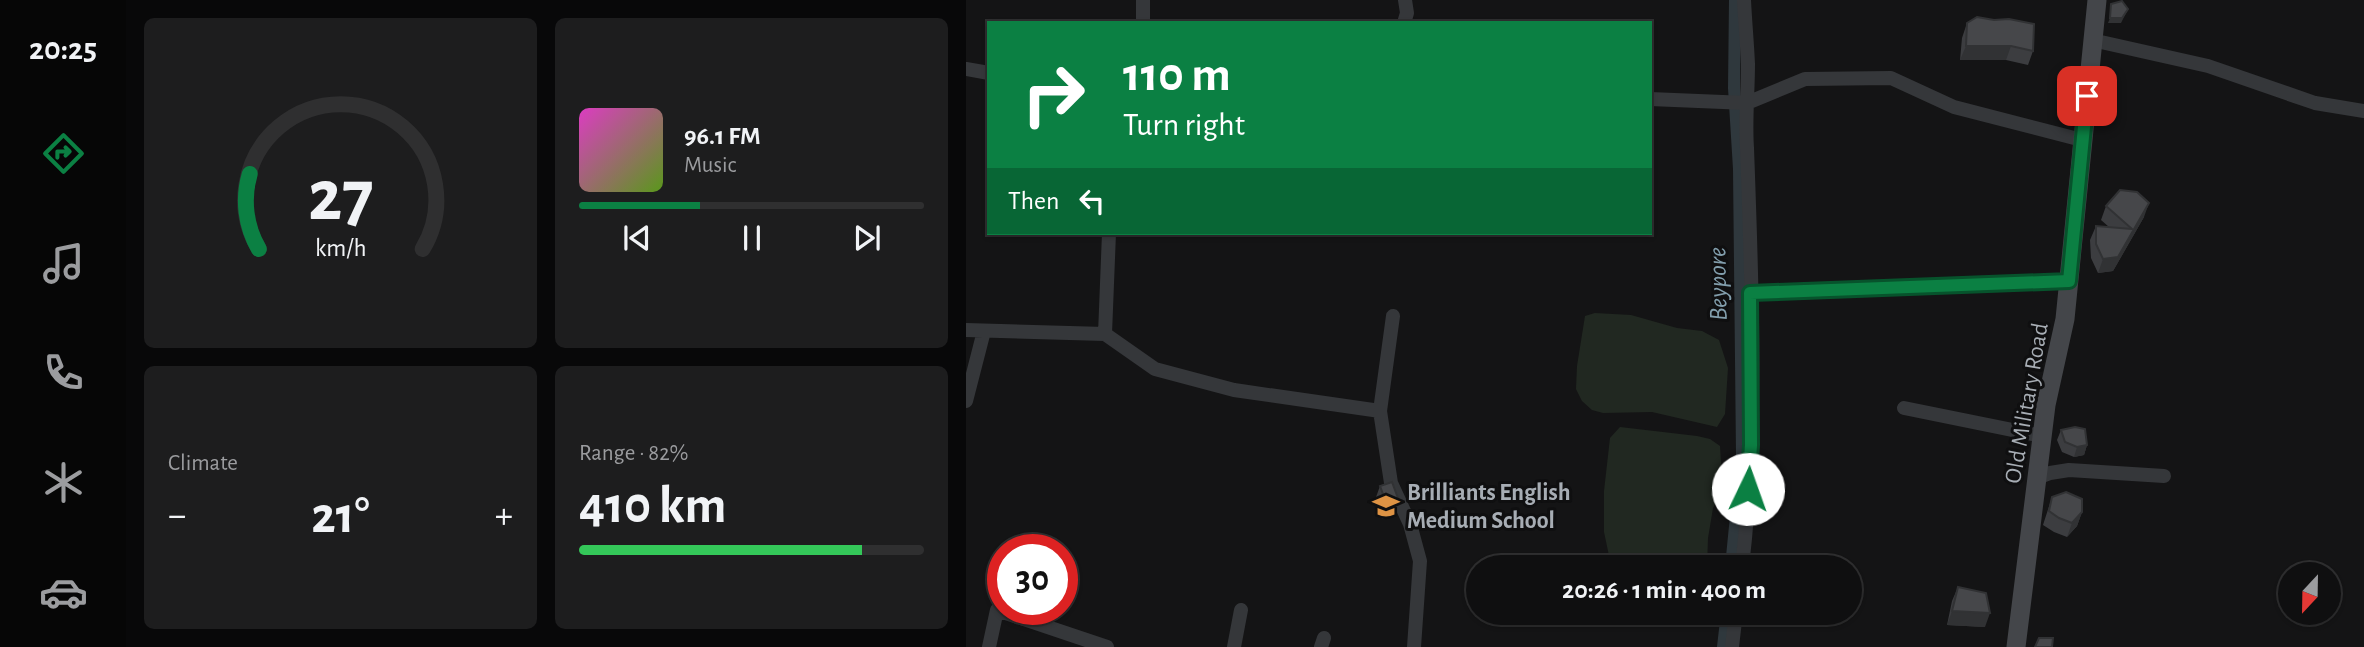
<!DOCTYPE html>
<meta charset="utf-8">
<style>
body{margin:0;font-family:"Alegreya Sans",sans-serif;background:#1d1d1e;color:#f1f3f6;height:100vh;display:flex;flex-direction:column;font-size:26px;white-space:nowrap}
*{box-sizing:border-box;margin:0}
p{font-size:23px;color:#9b9c9f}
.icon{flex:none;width:38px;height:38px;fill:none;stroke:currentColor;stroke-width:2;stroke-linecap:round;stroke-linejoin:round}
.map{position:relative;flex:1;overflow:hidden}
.details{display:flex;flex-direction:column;gap:18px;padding:18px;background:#080809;width:840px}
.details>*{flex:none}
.guide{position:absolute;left:21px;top:21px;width:665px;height:214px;border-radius:0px;box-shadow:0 2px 5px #0004,0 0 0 2px #2f2f30;background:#0b8043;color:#fff;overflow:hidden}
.needle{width:46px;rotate:202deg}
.buttons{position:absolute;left:1312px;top:562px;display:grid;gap:14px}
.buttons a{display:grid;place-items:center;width:63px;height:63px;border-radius:50%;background:#0f0f10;box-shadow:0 2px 5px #0004,0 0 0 2px #2f2f30;font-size:35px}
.speed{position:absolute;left:21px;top:534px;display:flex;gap:14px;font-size:35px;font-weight:700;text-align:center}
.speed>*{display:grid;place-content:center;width:91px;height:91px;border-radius:50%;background:#0f0f10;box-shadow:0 2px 5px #0004,0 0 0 2px #2f2f30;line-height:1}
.speed .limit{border:10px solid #d22;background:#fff;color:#111}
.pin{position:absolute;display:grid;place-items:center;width:60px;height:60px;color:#fff;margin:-30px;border-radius:14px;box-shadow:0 4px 10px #0006}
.me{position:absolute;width:77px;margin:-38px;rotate:3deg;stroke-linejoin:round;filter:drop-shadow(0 0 5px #0008)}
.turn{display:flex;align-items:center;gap:24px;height:147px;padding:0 21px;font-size:32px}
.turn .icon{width:91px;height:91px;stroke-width:2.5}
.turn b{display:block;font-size:49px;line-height:60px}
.then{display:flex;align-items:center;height:66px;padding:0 21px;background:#0003;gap:14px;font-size:26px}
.big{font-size:52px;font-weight:600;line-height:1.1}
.details .widget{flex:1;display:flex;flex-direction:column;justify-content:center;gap:10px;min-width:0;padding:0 24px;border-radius:10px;background:#1d1d1e}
.details .dial{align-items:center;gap:0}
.dial svg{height:182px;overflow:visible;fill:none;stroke:#2f2f30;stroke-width:7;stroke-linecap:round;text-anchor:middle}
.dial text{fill:#f1f3f6;stroke:none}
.song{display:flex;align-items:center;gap:21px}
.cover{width:84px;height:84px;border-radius:10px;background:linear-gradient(135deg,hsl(310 70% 55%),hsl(90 70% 35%))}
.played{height:7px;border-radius:4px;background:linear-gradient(90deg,#0b8043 35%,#2f2f30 35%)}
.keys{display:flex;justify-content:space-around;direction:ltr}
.heat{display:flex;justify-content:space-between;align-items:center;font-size:38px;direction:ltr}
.charge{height:10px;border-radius:5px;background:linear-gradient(90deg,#34c759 82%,#2f2f30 0)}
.details .tiles{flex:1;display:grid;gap:18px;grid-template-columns:repeat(2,1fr)}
.trip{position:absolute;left:500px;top:555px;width:396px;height:70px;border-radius:35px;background:#0f0f10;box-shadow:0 2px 5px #0004,0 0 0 2px #2f2f30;font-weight:600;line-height:70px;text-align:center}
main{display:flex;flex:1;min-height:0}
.tab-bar{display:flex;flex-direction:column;width:126px;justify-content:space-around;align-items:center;background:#060606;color:#9b9c9f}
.tab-bar .icon{width:49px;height:49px}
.tab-bar .current{color:#0b8043}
.tab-bar b{font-size:32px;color:#f1f3f6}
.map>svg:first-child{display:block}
.green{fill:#212821}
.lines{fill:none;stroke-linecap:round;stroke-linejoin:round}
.canal{stroke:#2f383d;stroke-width:12}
.street{stroke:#35373a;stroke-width:14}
.secondary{stroke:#44464a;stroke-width:19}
.wall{fill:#3c3d40}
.shaded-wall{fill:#313234}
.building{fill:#46474a;stroke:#313234;stroke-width:2}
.route-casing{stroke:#07532c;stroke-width:18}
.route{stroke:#0b8043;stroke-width:12}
.labels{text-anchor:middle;stroke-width:6;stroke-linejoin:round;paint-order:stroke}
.street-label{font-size:24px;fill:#a7adb4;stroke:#0f0f10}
.poi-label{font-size:24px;font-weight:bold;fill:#a7adb4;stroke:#0f0f10;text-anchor:start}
.water-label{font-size:26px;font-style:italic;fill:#829eac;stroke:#0f0f10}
</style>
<main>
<nav class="tab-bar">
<b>20:25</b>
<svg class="icon current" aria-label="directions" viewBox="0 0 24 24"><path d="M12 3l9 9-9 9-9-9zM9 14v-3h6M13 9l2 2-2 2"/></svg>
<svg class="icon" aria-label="music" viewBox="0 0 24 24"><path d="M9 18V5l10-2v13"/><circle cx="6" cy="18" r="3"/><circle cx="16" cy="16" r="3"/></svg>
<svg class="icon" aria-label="phone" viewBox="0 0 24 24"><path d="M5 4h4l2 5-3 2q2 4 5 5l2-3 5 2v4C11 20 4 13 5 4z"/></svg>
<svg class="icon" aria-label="climate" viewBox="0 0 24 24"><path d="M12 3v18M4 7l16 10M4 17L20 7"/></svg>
<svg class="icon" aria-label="car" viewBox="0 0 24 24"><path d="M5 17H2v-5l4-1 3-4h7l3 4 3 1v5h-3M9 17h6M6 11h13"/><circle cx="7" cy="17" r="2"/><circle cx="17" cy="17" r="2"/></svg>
</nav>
<section class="details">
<div class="tiles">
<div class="widget dial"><svg viewBox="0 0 100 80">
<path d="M14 69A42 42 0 1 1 86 69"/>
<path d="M14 69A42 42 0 0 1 10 36" stroke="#0b8043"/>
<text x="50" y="56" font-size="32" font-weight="700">27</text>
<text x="50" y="72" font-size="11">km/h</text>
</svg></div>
<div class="widget">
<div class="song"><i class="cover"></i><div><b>96.1 FM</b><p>Music</p></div></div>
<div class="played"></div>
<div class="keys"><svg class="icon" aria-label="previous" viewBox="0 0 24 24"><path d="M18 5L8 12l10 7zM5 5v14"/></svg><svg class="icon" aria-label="pause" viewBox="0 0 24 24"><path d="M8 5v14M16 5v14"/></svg><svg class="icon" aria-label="next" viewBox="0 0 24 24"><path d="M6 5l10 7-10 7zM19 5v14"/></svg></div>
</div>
<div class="widget"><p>Climate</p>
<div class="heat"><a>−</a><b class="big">21°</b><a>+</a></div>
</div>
<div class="widget"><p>Range · 82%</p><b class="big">410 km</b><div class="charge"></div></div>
</div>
</section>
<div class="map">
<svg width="1398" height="647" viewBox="0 0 1398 647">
<rect width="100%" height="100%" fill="#141415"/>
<path class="green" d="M629 313 665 315 711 328 736 331 753 340 762 368 759 414 751 427 686 412 637 413 626 410 616 401 610 389 611 366 619 316Z
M654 427 731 436 744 439 754 446 756 478 754 494 747 508 742 538 741 567H649L645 565 638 532V491L644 438Z"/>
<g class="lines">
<path class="canal" d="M765 567 776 455 773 169 768 88 769 0
M757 647 761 612"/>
<path class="street" d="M177 0V23
M438 23 441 13 439 0
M1126 40 1242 66 1349 103 1398 111
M0 69 23 73
M684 99 781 103 839 79 925 78 988 107 1116 140
M784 293 1103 281
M427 316 414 411 425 483 444 524 454 561 448 647
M0 330 139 334 143 233
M139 334 189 369 268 390 414 411
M0 401 18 331
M938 408 1076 436
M1071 478 1084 473 1103 470 1198 476
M776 567C792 429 786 287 781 148 779 120 782 92 782 64 781 42 779 21 778 0
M23 647 31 610 141 647
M268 647 275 610
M355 647 358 638
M766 647 770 612"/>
<path class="secondary" d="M1050 647 1080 405 1099 319 1131 0"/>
</g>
<path class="wall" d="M1001 23 1067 51 1062 65 1040 60H994L996 38Z
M1140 206 1178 217 1147 271 1132 273 1125 258 1124 240 1130 226 1143 227 1135 220Z
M1095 430 1121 445 1118 455 1108 457 1096 452 1091 440Z
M414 486 428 515 416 519 409 500Z
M1086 497 1116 512 1111 526 1101 537 1088 532 1077 525Z
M992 587 1019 627 981 625 986 601Z"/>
<path class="shaded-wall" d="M1162 9 1155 23H1142L1144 18Z
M1000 46H1045L1040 60H994Z
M1183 203 1178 217 1147 271 1132 273 1137 259 1152 257Z
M1121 445 1118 455 1108 457 1111 447Z
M433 501 428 515 416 519 421 505Z
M1116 512 1111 526 1101 537 1106 523Z
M986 611 1024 613 1019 627 981 625Z"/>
<path class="building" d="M1156 1 1162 9 1156 18H1144L1145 4Z
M1011 17 1028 20 1043 19 1068 24 1067 51 1045 46H1000L1001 23Z
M1154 190 1171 192 1183 203 1152 257 1137 259 1130 244V226L1166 229 1140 206Z
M1109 427 1119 429 1121 445 1111 447 1099 442 1095 430Z
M426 482 433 501 421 505 414 486Z
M1100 492 1116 499V512L1106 523 1093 518 1083 511 1086 497Z
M992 587 1020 593 1024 613 986 611Z
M1073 638H1087L1086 647H1069Z"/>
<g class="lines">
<defs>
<path id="route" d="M782 489 785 445 784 293 1103 281 1121 96"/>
</defs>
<use href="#route" class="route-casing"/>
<use href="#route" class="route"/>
</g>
<defs>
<symbol id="school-bare" viewBox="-9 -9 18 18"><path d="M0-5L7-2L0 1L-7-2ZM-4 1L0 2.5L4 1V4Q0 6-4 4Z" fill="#de9344" stroke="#0f0f10" stroke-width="2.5" paint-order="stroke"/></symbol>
</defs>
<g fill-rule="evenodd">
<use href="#school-bare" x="401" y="487" width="38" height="38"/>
</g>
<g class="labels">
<g class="street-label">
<text transform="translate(1060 403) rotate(-80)" y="8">Old Military Road</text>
</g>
<g class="poi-label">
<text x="441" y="500">Brilliants English<tspan x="441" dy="28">Medium School</tspan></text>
</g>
<g class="water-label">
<text transform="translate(751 284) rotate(-91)" y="9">Beypore</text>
</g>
</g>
</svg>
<div class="buttons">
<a><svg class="needle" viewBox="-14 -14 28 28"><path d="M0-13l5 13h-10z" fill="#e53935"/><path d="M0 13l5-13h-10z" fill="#9b9c9f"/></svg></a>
</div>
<div class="speed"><div class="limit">30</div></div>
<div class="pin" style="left:1121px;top:96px;background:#d93025"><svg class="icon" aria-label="arrive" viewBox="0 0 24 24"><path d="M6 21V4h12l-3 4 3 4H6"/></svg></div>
<svg class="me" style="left:782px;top:489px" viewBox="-20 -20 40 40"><circle r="19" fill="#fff"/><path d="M0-13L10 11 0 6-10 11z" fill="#0b8043"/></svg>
<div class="trip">20:26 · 1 min · 400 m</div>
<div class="guide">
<div class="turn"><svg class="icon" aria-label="right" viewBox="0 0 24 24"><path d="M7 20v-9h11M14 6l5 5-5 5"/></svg><div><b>110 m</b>Turn right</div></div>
<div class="then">Then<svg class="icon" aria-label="left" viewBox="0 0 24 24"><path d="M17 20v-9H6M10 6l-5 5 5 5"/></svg></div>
</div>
</div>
</main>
